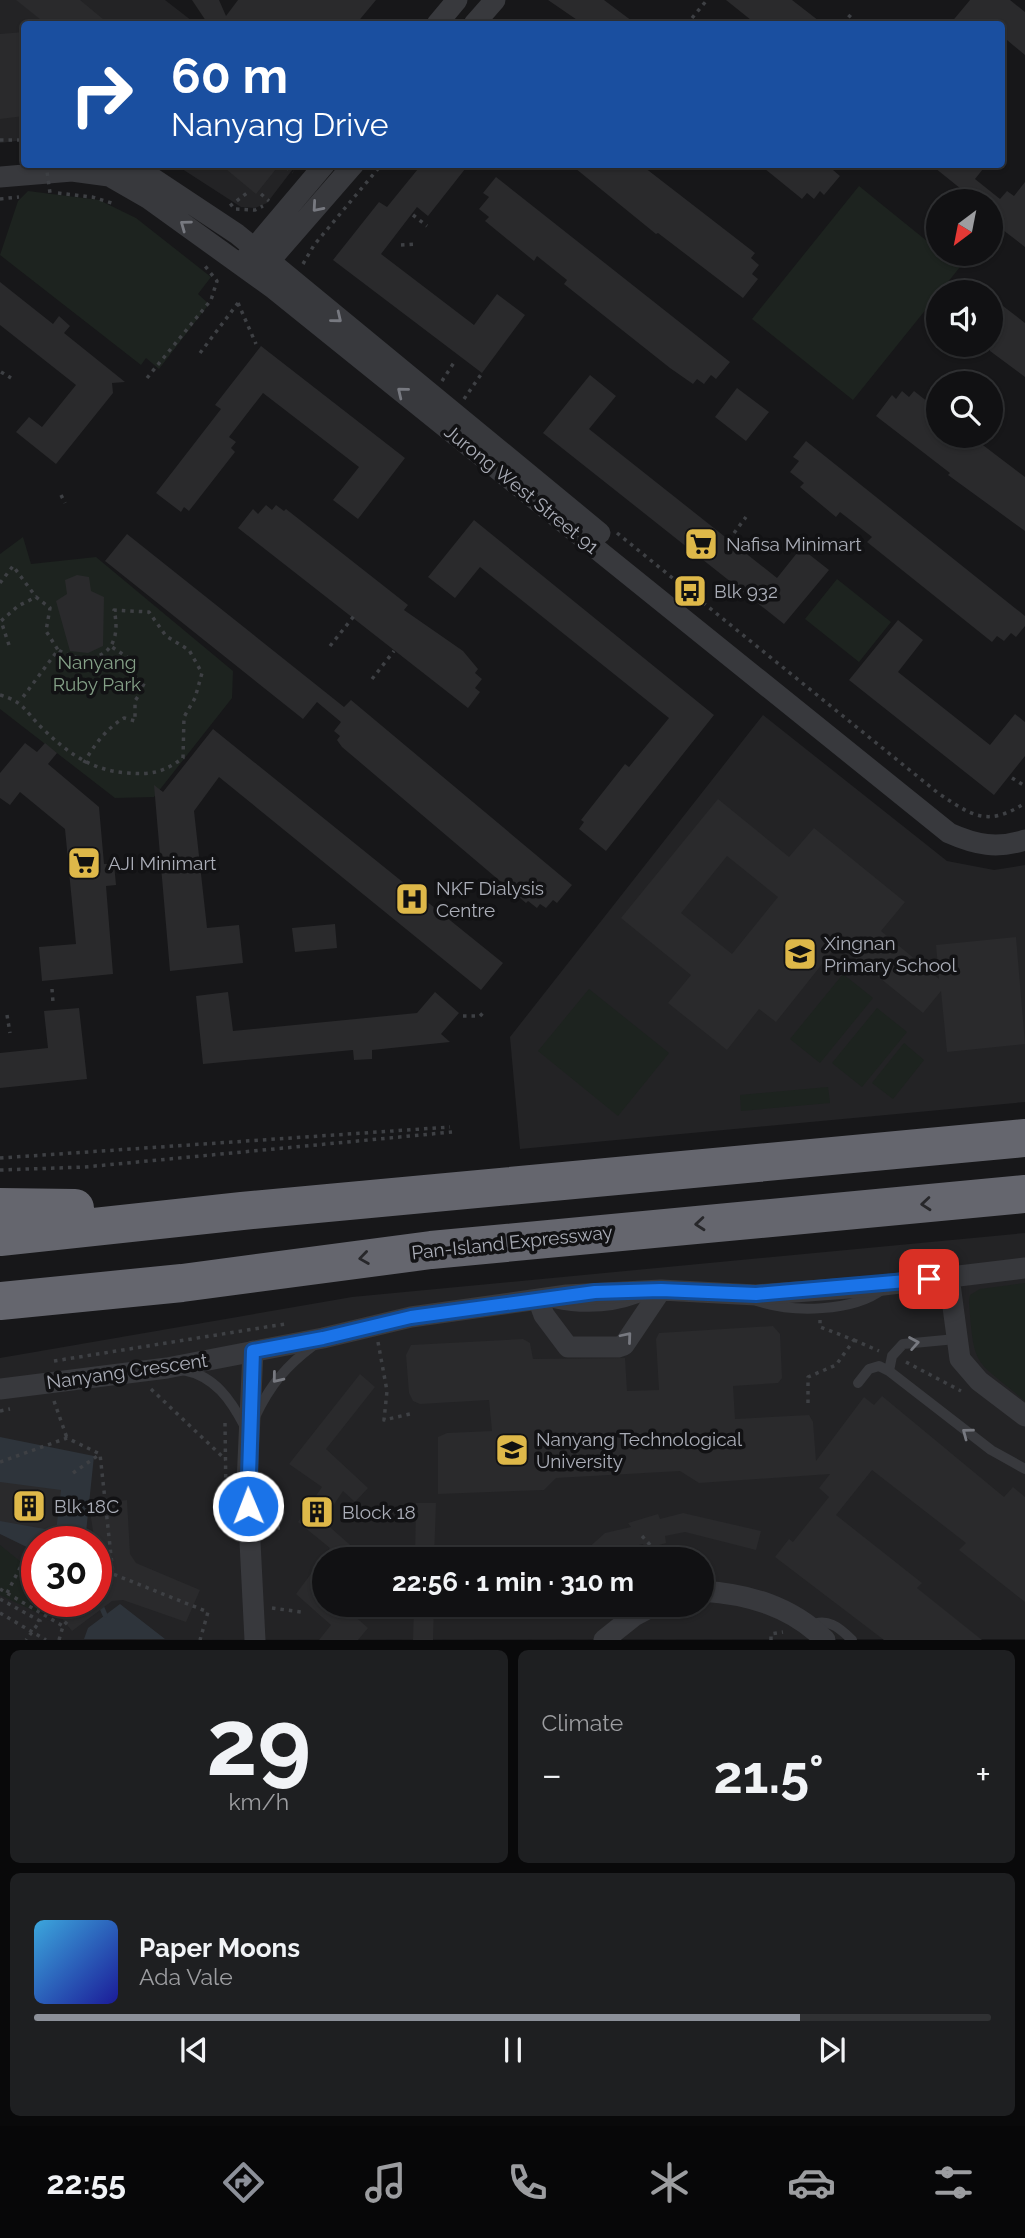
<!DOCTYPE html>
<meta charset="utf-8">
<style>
body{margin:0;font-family:Raleway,sans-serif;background:#1e1f21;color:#f1f3f6;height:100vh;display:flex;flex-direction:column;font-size:26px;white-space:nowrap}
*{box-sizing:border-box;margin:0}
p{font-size:23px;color:#9c9da0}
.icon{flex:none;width:38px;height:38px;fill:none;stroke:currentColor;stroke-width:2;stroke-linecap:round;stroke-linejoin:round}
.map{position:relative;height:1640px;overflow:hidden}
.details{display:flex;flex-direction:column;gap:10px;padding:10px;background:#09090a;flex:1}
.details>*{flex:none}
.hud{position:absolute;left:21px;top:21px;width:984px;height:147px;border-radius:7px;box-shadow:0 2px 5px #0004,0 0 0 2px #303133;background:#1a4fa0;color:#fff;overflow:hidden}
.needle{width:46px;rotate:212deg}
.buttons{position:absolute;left:926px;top:189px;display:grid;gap:14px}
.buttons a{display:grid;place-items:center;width:77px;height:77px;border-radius:50%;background:#111113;box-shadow:0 2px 5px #0004,0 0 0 2px #303133;font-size:35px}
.speed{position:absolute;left:21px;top:1526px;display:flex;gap:14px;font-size:35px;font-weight:700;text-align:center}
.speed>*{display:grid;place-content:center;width:91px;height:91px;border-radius:50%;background:#111113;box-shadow:0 2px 5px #0004,0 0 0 2px #303133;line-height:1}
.speed .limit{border:10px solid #d22;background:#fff;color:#111}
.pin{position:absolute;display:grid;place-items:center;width:60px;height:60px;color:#fff;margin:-30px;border-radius:14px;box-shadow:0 4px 10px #0006}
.me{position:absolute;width:77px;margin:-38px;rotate:359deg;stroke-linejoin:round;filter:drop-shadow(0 0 5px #0008)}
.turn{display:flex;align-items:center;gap:24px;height:147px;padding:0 35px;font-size:32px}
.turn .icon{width:91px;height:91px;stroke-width:2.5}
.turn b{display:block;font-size:49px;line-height:60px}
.big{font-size:52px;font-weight:700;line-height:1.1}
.details .card{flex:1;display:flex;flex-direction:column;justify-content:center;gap:10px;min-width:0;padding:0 24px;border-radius:10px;background:#1e1f21}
.details .dial{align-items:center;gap:0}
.dial b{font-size:91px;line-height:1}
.song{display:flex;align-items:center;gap:21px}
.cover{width:84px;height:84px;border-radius:10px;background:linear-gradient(135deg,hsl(200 70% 55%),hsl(240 70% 35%))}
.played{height:7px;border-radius:4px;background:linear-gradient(90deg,#8c9099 80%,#303133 80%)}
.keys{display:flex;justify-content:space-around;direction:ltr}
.heat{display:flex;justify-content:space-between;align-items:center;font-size:38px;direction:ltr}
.details .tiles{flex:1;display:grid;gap:10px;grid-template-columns:1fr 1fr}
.card:last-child{grid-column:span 2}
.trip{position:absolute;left:312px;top:1547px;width:402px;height:70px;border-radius:35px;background:#111113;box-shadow:0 2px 5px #0004,0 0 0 2px #303133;font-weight:700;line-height:70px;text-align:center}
.tab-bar{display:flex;height:112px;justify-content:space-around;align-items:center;background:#070708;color:#9c9da0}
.tab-bar .icon{width:49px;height:49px}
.tab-bar .active{color:#8c9099}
.tab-bar b{font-size:32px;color:#f1f3f6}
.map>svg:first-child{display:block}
.built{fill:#232325;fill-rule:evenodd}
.green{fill:#1d231f}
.water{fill:#2e343b}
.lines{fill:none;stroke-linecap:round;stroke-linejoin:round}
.stream{stroke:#2e343b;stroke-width:5}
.building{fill:#2a2a2c;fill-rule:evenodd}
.path{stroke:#3e4044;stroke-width:3.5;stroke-dasharray:3.5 5;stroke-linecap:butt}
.service{stroke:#38393d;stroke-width:10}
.minor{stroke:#38393d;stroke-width:21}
.motorway{stroke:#65666e;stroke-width:38}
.path-bridge{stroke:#3e4044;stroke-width:3.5;stroke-dasharray:3.5 5;stroke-linecap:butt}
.oneway{stroke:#777980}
.oneway2{stroke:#27272a}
.route-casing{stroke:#114b97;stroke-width:18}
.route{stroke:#1a73e8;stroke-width:12}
.labels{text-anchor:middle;stroke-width:7;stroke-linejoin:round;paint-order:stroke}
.street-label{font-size:19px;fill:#aaadb7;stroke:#121214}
.poi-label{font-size:19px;fill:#aaadb7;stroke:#121214;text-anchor:start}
.park-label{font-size:19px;fill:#84a087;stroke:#121214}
</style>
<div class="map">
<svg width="1025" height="1640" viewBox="0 0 1025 1640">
<rect width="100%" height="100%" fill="#171719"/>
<path class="built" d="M0 0H165L196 24H24V140L0 143Z
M176 165H296L267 203 255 208 241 207Z
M763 715 947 861 994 870 1025 865V1102L520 1149 510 1037Z
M1025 1233V1639L0 1640V1358L352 1297ZM37 1542H96V1601H37ZM324 1559H702V1605H324Z"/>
<path class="green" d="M859 186 938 250V254H943L960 267 853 400 752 319Z
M28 191 99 200 136 218 211 277 198 294 209 304 159 369 146 358 141 365 0 255 18 201Z
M23 537 31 564 96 557 233 671 232 698 154 797 115 798 0 709V554Z
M837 579 891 622 859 662 805 619Z
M843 974 873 998 820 1063 790 1039Z
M589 989 669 1053 618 1116 538 1051Z
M877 1008 907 1032 862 1087 832 1063Z
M904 1043 924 1060 893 1099 872 1083Z
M828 1087 830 1103 741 1111 740 1095Z
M1025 1283V1401C975 1358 974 1371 969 1301L970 1295 980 1289Z
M0 1545 37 1575V1601H71L66 1620 36 1612 0 1595Z"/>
<path class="water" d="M0 1437 94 1456 85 1542H37V1552L0 1534Z
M120 1604 165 1639H84L88 1628Z"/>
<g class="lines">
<path class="stream" d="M96 1594 105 1615"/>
</g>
<path class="building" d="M16 0H80L109 24H46Z
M192 0H219L226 16 238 0H376L356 24H208Z
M548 0H604L636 24H583Z
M726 0H792L823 24H756Z
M970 0H1010L1025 12V55L1001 35V24H950Z
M24 32V116L0 119V34Z
M220 164H280L256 194Z
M422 164H469L428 216 417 207 381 254 474 325 497 294 525 315 482 373 333 260 379 202 387 207Z
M570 164H640L755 253 751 258 759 265 752 274 758 279 743 298 658 233 656 234Z
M759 164H826L840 176 824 195 820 191 814 199 807 193 802 199Z
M930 164H987L975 179 1000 199 1007 191 1014 196 1025 182V247L990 220V201H976Z
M496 177 730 362 716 379 711 375 704 384 697 379 693 384 670 368 564 284 567 280 537 256 534 261 485 221 489 217 479 209 489 197 483 193Z
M0 282 53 324 59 316 70 326 64 333 125 382 112 383 113 393 56 464 16 432 29 417 42 427 76 385 0 325Z
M990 296 1025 323V377L990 351Z
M261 346 405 458 358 519 333 500 359 467 263 393 229 437 236 442 231 448 235 452 189 511 184 507 181 512 156 493 221 409 215 405Z
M590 375 616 396 589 429 777 578 801 548 829 570 784 624 543 433Z
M737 388 769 412 746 441 715 417Z
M902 391 909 397 914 391 938 410V436H971L1025 477V531L948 475 950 473 876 416 892 395 896 399Z
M806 441 1025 616V626L1016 637 1011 633 1004 641 997 636 992 642 867 542 872 537 840 512 836 517 800 487 804 483 790 472 799 461 793 457Z
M266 505 272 510 276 505 284 511 286 509 408 605 404 610 463 651 478 669 475 673 482 679 475 688 480 692 468 708 238 528 253 509 258 514Z
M474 520 714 715 606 851 579 829 584 822 581 820 625 764 629 767 669 718 480 567 455 598 428 577Z
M127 534 344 707 351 700 572 885 557 903 553 900 546 908 540 904 537 908 528 901 526 903 342 747 337 740 340 736 334 731 341 722 317 702 303 719 105 561Z
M77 575 89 577 91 591 104 597 103 646 88 653 70 651 56 601 67 594 65 580Z
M898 620 923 640 898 672 990 745 1015 714 1025 722V756L994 795 849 680Z
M213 729 503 963 481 990 219 777 194 811 207 928 239 925 243 963 170 971 154 785 163 792Z
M25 743 37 752 45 743 57 753 48 764 99 807 104 864H114L116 885 106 886 113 974 42 981 39 947 76 944 65 829 20 792 10 805 0 798V773Z
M718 799 789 857 814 828 905 902 881 931 939 979 936 945 1016 937 1025 1044 947 1052 941 991 923 1013 838 944 776 1022 759 1009 727 1050 668 1003 691 975 621 918ZM727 856 778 897 732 954 681 913Z
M335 924 337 948 295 952 292 928Z
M228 992 233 1031 417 1013 435 992 459 1013 441 1034 450 1042 372 1050V1059L354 1060 353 1050 203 1064 196 996Z
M79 1008 87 1079 0 1088V1053L48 1048 44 1011Z
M773 1326 780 1334 782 1378 778 1383 733 1386 735 1419 809 1415 813 1422 816 1461 864 1397 874 1405 882 1396 1004 1497 1013 1487 1025 1497V1602L959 1550 966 1543 872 1470 836 1515 922 1583 917 1588 982 1640H884L775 1557 789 1539 793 1542 829 1497 819 1488 830 1474 699 1483 680 1471 556 1478 544 1490 438 1494V1437L447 1433 492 1431 489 1400 420 1404 413 1401 409 1393 406 1355 411 1345 523 1339 530 1343 533 1359 625 1358 627 1391 659 1390 656 1339 659 1333Z
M360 1374 375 1387 326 1449 368 1488 355 1502 343 1491 323 1521 366 1559H324V1605H342L368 1628 358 1640H319L331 1625 296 1594 330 1548 298 1522 322 1487 289 1464Z
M0 1482 61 1490 56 1531 0 1521Z
M127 1500 130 1554 136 1563 200 1590 186 1622 123 1600 112 1601 72 1631 48 1601H96L98 1563 89 1505Z
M416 1503H436L434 1559H415Z
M683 1513 761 1531 756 1550 685 1532 665 1536 666 1543 645 1549 643 1544 613 1552 605 1559H576L605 1533 631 1527 628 1523 658 1514 660 1519Z
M414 1605H434L433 1640H413Z"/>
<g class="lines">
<path class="path" d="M692 18 707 0
M843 24 853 12
M0 140H24
M286 167 293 172
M58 193 92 197 115 204
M261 194 269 201
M0 199 19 197
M230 206 247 193
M236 209 255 210 263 206
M413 215 427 226
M401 245 415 244
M303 264 314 245 382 164
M238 303 256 344
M200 353 238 303
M1 372 11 378
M147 378 211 300 217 281 205 266
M442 381 455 361
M464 399 482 373
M61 495 65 503
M617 533 938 793C971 815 987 828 1025 803
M734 533 746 517
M0 583 13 566 36 597
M9 645 1 621 18 606 36 597 50 608 46 631 58 650
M330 646 354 616
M372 679 394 651
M0 695C24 702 24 710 41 727 66 752 92 771 128 773 152 775 164 772 183 758L184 717 195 698 202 673 189 650 166 636 149 612 114 610C124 652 95 670 58 650L20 701
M84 763C93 746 108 727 124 718L135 721V701L145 686C133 680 133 673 133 661L112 647
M1012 778 1025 786
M52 989 53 1003
M7 1015 10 1033
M463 1016H480L484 1012
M0 1158 450 1127
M0 1170 85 1167 452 1132
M854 1340 879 1351
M378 1342 387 1391 384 1420 414 1413
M54 1361 285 1324
M906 1362 961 1391
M151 1389 226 1460
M54 1401 67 1438
M808 1403V1377L836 1365 854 1340 820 1327V1320
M0 1411 10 1409
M225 1423 226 1499
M0 1462 67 1438 100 1454 113 1574 208 1612 200 1640
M73 1473 100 1454
M269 1528H280
M642 1536 652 1547 655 1559
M0 1589 63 1626
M96 1591 113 1574
M7 1593 34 1541
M0 1599 40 1621 26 1640
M272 1608 301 1612
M0 1613 46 1640
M537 1617 538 1605
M59 1640 63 1626 86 1601
M771 1640V1634L783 1632"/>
<path class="service" d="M757 1301C793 1313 853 1312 883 1289
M554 1303C582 1309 611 1308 638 1298
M183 1370C215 1376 231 1400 245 1427
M889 1371 892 1356 903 1344 956 1339
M858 1383 869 1369 879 1366 889 1371 991 1450 1025 1469
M255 1417C270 1385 286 1366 314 1345
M809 1626C827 1617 839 1627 852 1640"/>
<path class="minor" d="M437 24 457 0
M474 24 495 0
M110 164 142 171 237 234 600 533
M0 177 72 171 109 176 149 199 274 289 949 833C976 845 997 849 1025 840
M244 260 325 164
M260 272 354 164
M949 1277 960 1359 979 1381 1025 1416
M538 1299 544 1315 568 1347H618L624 1345 661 1290
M253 1351 247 1483 255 1640
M0 1389 167 1368 323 1338 411 1317 567 1295 661 1290 756 1295 875 1286 1025 1268
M702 1591C748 1594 791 1606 825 1640
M604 1640 634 1616 655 1605"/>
<path class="motorway" d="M0 1207 75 1208
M0 1237 242 1211 1025 1138
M0 1301 182 1283 431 1250 1025 1194"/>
<path class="path-bridge" d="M46 164 50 193"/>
</g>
<defs><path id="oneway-chevron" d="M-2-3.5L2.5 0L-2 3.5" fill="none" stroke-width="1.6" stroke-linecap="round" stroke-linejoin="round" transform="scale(1.75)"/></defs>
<g class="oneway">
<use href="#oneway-chevron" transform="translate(317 207) rotate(131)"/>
<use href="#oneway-chevron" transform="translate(185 225) rotate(-144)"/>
<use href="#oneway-chevron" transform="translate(337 318) rotate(39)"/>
<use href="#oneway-chevron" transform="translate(402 392) rotate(-141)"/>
<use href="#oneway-chevron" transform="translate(627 1337) rotate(-50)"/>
<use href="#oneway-chevron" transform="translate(914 1343) rotate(-10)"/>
<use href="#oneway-chevron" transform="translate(277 1378) rotate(129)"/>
<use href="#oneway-chevron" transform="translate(967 1433) rotate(-143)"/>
</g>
<g class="oneway2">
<use href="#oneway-chevron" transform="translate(926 1204) rotate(175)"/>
<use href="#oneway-chevron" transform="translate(700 1224) rotate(175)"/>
<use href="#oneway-chevron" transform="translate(364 1258) rotate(172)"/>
</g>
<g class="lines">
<defs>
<path id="route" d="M248 1506 253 1351 323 1338 411 1317 595 1292 661 1290 756 1294 929 1279"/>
</defs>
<use href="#route" class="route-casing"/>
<use href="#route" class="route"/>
</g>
<defs>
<symbol id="supermarket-square" viewBox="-11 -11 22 22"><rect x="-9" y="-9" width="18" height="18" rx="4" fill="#deb849" stroke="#121214"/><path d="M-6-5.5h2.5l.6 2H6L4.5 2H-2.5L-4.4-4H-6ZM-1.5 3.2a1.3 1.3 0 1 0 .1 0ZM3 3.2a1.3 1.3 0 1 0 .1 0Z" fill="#111"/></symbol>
<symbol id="bus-square" viewBox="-11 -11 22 22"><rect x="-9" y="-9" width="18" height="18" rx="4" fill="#deb849" stroke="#121214"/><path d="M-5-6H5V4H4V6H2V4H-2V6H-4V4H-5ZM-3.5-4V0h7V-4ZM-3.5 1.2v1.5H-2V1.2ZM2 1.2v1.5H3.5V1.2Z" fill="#111"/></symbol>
<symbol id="hospital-square" viewBox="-11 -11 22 22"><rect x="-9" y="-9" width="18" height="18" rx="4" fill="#deb849" stroke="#121214"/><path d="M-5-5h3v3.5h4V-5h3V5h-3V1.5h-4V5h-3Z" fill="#111"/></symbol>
<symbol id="school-square" viewBox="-11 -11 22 22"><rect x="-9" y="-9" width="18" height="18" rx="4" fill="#deb849" stroke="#121214"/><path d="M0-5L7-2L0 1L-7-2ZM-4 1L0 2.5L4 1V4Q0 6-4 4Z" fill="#111"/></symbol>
<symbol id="university-square" viewBox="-11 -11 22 22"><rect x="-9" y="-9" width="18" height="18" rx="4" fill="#deb849" stroke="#121214"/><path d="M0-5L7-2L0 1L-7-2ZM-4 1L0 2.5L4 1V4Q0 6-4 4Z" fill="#111"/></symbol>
<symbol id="building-square" viewBox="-11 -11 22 22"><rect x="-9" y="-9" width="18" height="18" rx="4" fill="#deb849" stroke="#121214"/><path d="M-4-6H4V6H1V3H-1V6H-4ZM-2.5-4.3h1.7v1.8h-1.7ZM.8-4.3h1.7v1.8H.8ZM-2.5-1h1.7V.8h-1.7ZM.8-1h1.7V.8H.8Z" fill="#111"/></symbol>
</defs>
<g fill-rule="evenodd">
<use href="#supermarket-square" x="682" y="525" width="38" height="38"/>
<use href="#bus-square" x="671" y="572" width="38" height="38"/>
<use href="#supermarket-square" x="65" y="844" width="38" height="38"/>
<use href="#hospital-square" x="393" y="880" width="38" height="38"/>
<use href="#school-square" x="781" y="935" width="38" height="38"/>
<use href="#university-square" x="493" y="1431" width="38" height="38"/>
<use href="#building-square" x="10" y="1487" width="38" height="38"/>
<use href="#building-square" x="298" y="1493" width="38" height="38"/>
</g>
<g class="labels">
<g class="street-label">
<text transform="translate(522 489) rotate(39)" y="7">Jurong West Street 91</text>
<text transform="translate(512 1242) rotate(-6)" y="7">Pan-Island Expressway</text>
<text transform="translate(127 1371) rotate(-8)" y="7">Nanyang Crescent</text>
</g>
<g class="poi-label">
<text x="726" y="551">Nafisa Minimart</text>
<text x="714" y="598">Blk 932</text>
<text x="108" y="870">AJI Minimart</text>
<text x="436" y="895">NKF Dialysis<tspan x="436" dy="22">Centre</tspan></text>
<text x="824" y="950">Xingnan<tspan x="824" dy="22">Primary School</tspan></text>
<text x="536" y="1446">Nanyang Technological<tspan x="536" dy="22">University</tspan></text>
<text x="54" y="1513">Blk 18C</text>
<text x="342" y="1519">Block 18</text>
</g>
<g class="park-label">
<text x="97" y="669">Nanyang<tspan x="97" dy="22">Ruby Park</tspan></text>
</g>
</g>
</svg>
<div class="buttons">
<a><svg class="needle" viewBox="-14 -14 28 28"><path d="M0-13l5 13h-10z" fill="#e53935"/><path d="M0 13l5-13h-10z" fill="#9c9da0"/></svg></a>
<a><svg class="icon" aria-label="sound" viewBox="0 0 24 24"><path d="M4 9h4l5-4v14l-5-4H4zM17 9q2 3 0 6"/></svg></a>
<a><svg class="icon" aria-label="search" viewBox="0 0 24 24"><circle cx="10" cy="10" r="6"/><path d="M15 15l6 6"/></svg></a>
</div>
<div class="speed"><div class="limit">30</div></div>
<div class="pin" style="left:929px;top:1279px;background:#d93025"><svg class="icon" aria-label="arrive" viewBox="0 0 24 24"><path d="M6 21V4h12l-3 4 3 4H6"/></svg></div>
<svg class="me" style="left:248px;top:1506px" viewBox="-20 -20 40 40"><circle r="17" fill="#1a73e8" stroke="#fff" stroke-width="3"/><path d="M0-11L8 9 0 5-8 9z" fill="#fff"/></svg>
<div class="trip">22:56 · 1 min · 310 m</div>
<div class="hud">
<div class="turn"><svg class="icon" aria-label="right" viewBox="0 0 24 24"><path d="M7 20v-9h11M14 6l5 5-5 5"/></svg><div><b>60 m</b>Nanyang Drive</div></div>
</div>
</div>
<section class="details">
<div class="tiles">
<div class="card dial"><b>29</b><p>km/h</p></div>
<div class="card"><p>Climate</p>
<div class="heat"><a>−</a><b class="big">21.5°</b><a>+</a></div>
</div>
<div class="card">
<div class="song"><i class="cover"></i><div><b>Paper Moons</b><p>Ada Vale</p></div></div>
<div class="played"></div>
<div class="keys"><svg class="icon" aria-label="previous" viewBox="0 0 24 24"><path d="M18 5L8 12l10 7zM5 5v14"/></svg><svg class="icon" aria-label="pause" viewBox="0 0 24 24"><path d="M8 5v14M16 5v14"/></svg><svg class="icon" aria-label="next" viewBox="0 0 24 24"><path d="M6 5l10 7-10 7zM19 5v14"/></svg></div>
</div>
</div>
</section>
<nav class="tab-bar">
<b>22:55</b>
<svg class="icon active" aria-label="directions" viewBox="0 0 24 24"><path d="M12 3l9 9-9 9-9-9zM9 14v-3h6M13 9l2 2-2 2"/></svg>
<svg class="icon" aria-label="music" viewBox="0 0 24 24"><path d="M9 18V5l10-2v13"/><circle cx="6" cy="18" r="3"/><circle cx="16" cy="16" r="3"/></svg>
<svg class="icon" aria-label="phone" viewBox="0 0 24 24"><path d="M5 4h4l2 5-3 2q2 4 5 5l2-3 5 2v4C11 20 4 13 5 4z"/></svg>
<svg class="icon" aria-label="climate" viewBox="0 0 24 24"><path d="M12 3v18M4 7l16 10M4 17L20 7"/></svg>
<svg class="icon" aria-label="car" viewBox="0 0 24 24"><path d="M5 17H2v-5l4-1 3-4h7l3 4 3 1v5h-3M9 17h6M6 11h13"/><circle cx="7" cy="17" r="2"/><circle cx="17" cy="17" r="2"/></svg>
<svg class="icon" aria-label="filters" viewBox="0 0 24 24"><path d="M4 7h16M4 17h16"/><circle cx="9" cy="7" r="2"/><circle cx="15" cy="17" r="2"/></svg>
</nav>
